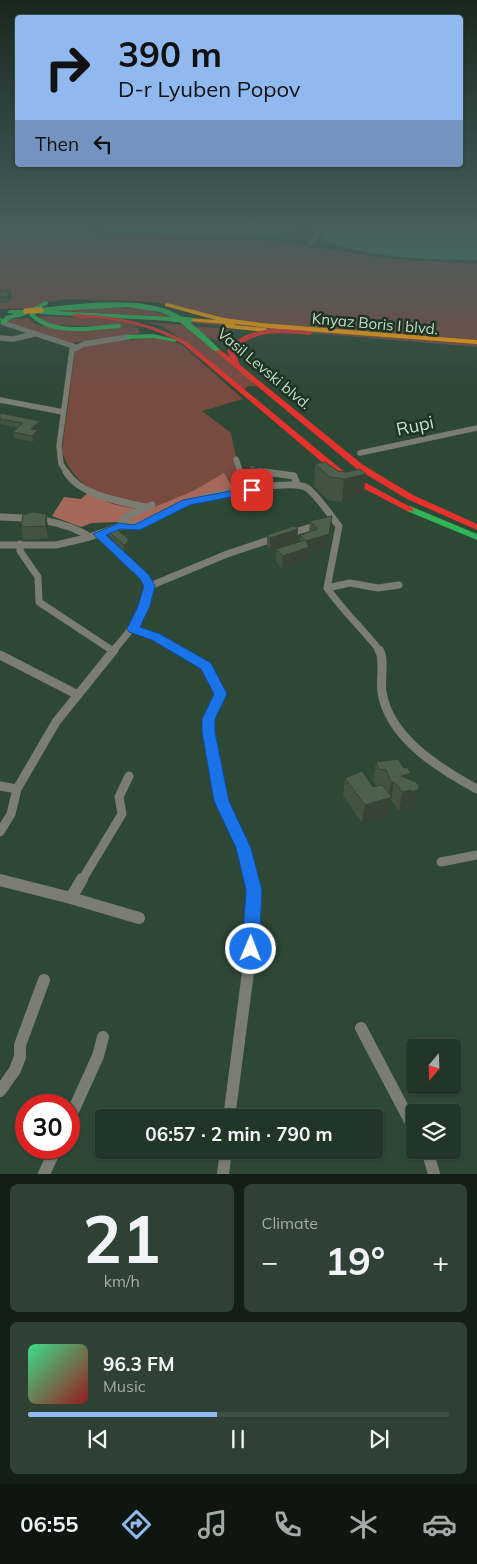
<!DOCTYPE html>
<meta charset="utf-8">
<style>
body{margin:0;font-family:Mulish,sans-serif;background:#2e4134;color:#f1f3f6;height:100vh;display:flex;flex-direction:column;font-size:19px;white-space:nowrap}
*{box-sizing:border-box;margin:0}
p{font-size:16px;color:#a2aba8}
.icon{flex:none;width:28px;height:28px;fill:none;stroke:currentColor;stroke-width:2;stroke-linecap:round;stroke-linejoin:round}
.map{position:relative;height:1174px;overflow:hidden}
.details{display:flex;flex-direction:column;gap:10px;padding:10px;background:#131e16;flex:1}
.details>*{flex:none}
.guide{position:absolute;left:15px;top:15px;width:448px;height:152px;border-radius:5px;box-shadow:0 1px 4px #0004,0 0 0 1px #3f5045;background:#90b9f0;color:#111;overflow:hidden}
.needle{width:32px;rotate:199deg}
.fabs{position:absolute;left:406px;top:1039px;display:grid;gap:10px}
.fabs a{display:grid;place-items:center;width:55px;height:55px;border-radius:5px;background:#223628;box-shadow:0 1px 4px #0004,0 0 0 1px #3f5045;font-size:25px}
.speed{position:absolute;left:15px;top:1094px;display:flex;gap:10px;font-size:25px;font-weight:700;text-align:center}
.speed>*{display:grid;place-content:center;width:65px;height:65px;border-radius:50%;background:#223628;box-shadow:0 1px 4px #0004,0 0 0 1px #3f5045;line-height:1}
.speed .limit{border:8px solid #d22;background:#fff;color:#111}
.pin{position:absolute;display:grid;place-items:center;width:42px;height:42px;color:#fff;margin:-21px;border-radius:10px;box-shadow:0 2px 8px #0006}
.me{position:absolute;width:55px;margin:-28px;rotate:1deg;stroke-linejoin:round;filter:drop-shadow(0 0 4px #0008)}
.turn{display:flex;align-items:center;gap:18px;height:105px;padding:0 20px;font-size:22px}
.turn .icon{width:65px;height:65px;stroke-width:2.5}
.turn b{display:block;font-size:35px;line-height:42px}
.then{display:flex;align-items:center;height:48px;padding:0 20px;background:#0003;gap:10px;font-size:19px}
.big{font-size:38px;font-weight:700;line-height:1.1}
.details .widget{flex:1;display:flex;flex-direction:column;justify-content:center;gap:8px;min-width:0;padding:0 18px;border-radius:8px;background:#2e4134}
.details .dial{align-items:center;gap:0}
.dial b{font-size:65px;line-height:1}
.song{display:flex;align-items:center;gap:15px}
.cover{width:60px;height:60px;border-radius:8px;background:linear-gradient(135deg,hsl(150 70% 55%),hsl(0 70% 35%))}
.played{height:5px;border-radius:2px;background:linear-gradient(90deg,#90b9f0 45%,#3f5045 45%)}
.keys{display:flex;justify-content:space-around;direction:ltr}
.heat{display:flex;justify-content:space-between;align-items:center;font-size:28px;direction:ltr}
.details .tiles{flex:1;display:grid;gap:10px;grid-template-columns:1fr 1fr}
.widget:last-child{grid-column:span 2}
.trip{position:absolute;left:95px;top:1109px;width:288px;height:50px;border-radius:5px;background:#223628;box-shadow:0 1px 4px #0004,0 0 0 1px #3f5045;font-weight:700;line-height:50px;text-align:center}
.dock{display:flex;height:80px;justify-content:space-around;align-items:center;background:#0e1610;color:#a2aba8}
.dock .icon{width:35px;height:35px}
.dock .current{color:#90b9f0}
.dock b{font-size:22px;color:#f1f3f6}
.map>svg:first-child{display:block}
.green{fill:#784b40}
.forest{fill:#a5695b}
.water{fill:#468156}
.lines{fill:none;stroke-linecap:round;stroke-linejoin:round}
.street-far4{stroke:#7b7d73;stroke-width:4.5}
.street-far3{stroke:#7b7d73;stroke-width:5.5}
.street-far2{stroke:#7b7d73;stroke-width:7}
.street-far1{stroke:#7b7d73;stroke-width:9}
.street{stroke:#7b7d73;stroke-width:12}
.fast{fill:#30b455;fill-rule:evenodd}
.slow{fill:#ff9f0a;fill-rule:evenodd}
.jam{fill:#e5322d;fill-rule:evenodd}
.fast-bridge{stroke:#30b455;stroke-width:5.5}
.slow-bridge{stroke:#ff9f0a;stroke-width:5.5}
.wall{fill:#425341}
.shaded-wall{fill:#364335}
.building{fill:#4d604c;stroke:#364335}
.route{fill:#1a73e8;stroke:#114b97}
.labels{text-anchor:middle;stroke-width:5;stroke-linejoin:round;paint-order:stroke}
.far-street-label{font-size:15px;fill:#c5dec9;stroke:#1f3323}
.street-label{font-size:18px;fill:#c5dec9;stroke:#1f3323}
</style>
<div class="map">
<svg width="477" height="1174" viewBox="0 0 477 1174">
<rect width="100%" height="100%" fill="#2e4836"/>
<path class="green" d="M0 225H52L138 238 268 240 391 259 477 264V340L252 323 220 318 166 304 141 301 65 299 47 302 33 308 0 309Z
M108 307 143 308 173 317 61 311Z
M0 312C159 313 318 331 477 343V347L118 317Z
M48 316 130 321 146 327 52 325 34 317Z
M28 318 35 324 47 327H129L137 328 140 331 138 334 72 343 8 325 6 320Z
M146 322 184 325 258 386H248L243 391 173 333 164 327Z
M192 326 226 329 232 331 233 334C221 350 203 335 192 326Z
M148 338 165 339 182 345 243 399 202 411 231 433 237 462 246 487 186 501 132 526 111 520 113 503C89 488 71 479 62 451L75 350 83 345Z"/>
<path class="forest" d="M224 473 234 490 186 501 132 526 125 522 138 514 193 491Z
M88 493 115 505 137 509 117 522 92 523 81 527 52 516 64 497 81 499Z"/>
<path class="water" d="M73 225H318L265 237 226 234 136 235Z
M330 225H477V260C429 260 363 258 320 238Z"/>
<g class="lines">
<path class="street-far4" d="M310 243 325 225
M3 323 37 334"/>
<path class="street-far3" d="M33 333 76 347
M0 338 13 339 34 334
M0 400 63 412
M360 453 477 428
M236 459 241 473
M67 473 61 464 59 446 72 350 84 344 128 337
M241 473 260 471 274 473"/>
<path class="street-far2" d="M66 472C81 496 120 501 145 507
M241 472 248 491
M265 472 294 476 297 484
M241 473 252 472
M0 517C32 518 63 520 90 537
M119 526C146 529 163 512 186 503 204 496 293 478 307 488 318 496 330 515 339 526L327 588C343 611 363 629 380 651
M119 526 126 517 152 505
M98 534 145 577 150 586C141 617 134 627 113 651
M288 534 318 525
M20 544V551L38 577 39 602 113 651
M0 545H56L90 537 117 527
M150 586 227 554 275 538
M327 588 350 583 378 588 399 585
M133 629 156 637 181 651"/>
<path class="street-far1" d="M179 650 206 666 220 694 208 719V732L221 801 243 848 251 880
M379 650C385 658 380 681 382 692 389 738 440 769 477 789
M0 655 78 695
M0 786 17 789
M0 832 11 814 17 789 56 722 114 650
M441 862 477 855
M82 880 122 814 119 797 129 776"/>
<path class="street" d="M0 880 71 898 82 879
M71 898 139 918
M361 1028 411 1123 415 1126
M0 1091 15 1070 20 1057V1045L44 980
M229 1118 251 949 254 890 251 879
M69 1120 98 1056 103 1037
M427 1150 434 1174
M44 1174 56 1148
M223 1174 226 1150"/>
<path class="fast" d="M46 301 48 302V304L40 308C81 304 140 295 177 314 193 323 209 338 221 351L216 352 176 319 173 321 40 314 37 312 35 315C57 333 93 326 119 324L122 326 119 328C91 330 50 338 29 315L34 307ZM128 307 160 312 172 317 55 311Z
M10 310H26L29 312C22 320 14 314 5 324H1L0 318 3 319 6 316 14 314 8 313V311Z
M153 334 178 340 175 342 153 338 128 339 125 337 128 335Z
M410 506 477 534V540L407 511 406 509Z"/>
<path class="slow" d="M167 303 224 318 261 323 477 340V344L267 328 237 324 234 325 265 328 268 330 265 332 227 328 224 326 226 324 188 321 187 320 190 318 216 320 165 306V304Z"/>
<path class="jam" d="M75 314C115 316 152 322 187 342L342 470 414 509 413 511H407L336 474 183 344C158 330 133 322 104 319 94 318 83 319 73 317V315Z
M277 329 310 331 313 333 310 335C283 333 253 329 234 351L240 365 363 465 413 495 477 524V530L407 499 357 469 215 351 220 350 230 357 227 351C240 334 257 330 277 329Z"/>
<path class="fast-bridge" d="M173 319 190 320"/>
<path class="slow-bridge" d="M26 311 41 310"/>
</g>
<path class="wall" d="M0 291 12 297 9 303H0Z
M0 413 40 421 41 426 37 430 39 436 33 442 14 438 13 432 18 428 0 424Z
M315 464 338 471 366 474 363 496 342 502 328 500 314 486Z
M249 466 255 471V483H251L249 478Z
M46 514 48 527V538L23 540 21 527Z
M310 521 331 528 328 546 309 552 308 560 282 569 276 562V549L300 542V535L309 532Z
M107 530 130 546V549L124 551 108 536Z
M267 535 297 542 270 551 267 547Z
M376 762 410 779 415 805 414 808 407 810V809L399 811 391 800 388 816 362 823 343 796 345 778 373 787 376 786 373 781Z"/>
<path class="shaded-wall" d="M10 290 12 297 9 303 8 297Z
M40 421 41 426 32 435 31 429Z
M38 430 39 436 33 442 32 436Z
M255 471V483H251V472Z
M366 474 363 496 342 502 344 479Z
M46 514 48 527V538L46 526Z
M332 516 331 528 328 546 309 552 308 560 282 569 283 556 306 541Z
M298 529 297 542 270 551V538Z
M129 540 130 549 124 551V545L127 541Z
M411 773 407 791 411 790 407 809 399 811 402 792 401 776Z
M391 782H394L388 816 362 823 365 805 388 798Z
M419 786 414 808 407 810 411 792Z"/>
<path class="building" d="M10 290 8 297H0V291Z
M0 413 40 421 31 429 38 430 32 436 13 432 23 423 0 419Z
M325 462 338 471 347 472 360 469 366 474 344 479 330 477 315 464Z
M255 465V471L251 472 249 466Z
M33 512 46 514V526L21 527 23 515Z
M332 516 329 534 306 541 309 547 283 556 276 549 305 540 300 535 318 529 310 521Z
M294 526 298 529 270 538 267 535Z
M115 527 129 540 127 541 129 542 124 545 107 530Z
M398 759 404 768 407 767 411 773 401 776 416 782 419 786 418 790 411 792V790L402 792 394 782H391L386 770 379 769 376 762Z
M362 771 373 787 382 785 392 797 365 805 345 778Z"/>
<linearGradient id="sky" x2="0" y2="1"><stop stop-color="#19281e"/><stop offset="0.58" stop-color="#465e5d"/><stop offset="1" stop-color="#465e5d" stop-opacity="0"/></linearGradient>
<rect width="477" height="390" fill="url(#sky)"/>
<path class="route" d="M252 487 257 490 256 492 190 505 140 530 120 529 106 535 149 575 155 586 150 606 140 627 160 634 211 663 227 694 215 719V732L229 801 251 848 262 890 259 949 257 955 251 957 245 955 242 949 246 890 236 848 214 801 202 732V719L214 694 201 669 152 640 129 632 127 629 138 606 144 586 140 579 93 534 119 523 134 525 183 500Z"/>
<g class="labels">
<g class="far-street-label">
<text transform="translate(375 324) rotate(5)" y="5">Knyaz Boris I blvd.</text>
<text transform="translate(264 369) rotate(40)" y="5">Vasil Levski blvd.</text>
</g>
<g class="street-label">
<text transform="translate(415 426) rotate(-12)" y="6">Rupi</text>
</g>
</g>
</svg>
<div class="fabs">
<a><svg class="needle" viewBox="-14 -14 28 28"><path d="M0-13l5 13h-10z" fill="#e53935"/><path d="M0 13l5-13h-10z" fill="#a2aba8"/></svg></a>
<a><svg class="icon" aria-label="layers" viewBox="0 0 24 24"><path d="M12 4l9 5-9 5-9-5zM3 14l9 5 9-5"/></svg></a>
</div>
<div class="speed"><div class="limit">30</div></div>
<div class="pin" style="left:252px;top:490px;background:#d93025"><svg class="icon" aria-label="arrive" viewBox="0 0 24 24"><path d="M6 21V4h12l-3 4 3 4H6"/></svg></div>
<svg class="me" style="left:251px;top:949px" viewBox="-20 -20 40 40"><circle r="17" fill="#1a73e8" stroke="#fff" stroke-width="3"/><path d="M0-11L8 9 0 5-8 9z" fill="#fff"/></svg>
<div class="trip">06:57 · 2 min · 790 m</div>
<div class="guide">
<div class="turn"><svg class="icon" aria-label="right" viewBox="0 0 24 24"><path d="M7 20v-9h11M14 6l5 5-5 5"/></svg><div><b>390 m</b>D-r Lyuben Popov</div></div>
<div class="then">Then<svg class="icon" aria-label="left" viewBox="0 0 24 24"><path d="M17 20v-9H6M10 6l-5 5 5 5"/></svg></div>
</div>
</div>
<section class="details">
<div class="tiles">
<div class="widget dial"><b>21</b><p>km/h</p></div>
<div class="widget"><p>Climate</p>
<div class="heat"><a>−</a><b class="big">19°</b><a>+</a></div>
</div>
<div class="widget">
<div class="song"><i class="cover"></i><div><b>96.3 FM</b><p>Music</p></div></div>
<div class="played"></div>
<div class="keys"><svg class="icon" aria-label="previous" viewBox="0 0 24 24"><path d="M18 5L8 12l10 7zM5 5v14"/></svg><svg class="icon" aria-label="pause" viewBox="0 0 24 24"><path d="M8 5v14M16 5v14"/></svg><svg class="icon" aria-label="next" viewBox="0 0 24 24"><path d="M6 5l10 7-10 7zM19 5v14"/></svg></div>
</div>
</div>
</section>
<nav class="dock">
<b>06:55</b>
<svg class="icon current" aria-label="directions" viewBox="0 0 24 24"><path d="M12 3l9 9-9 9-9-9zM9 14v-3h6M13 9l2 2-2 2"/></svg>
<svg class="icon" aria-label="music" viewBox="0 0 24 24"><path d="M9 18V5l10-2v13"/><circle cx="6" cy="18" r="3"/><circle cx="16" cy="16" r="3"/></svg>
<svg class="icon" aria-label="phone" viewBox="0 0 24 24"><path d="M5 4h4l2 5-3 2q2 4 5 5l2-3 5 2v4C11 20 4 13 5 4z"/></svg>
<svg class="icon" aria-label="climate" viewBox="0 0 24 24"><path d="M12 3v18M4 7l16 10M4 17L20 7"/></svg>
<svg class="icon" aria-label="car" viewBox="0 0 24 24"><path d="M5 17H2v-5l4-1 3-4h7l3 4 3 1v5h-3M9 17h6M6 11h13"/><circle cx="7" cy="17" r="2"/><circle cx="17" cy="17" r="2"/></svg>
</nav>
